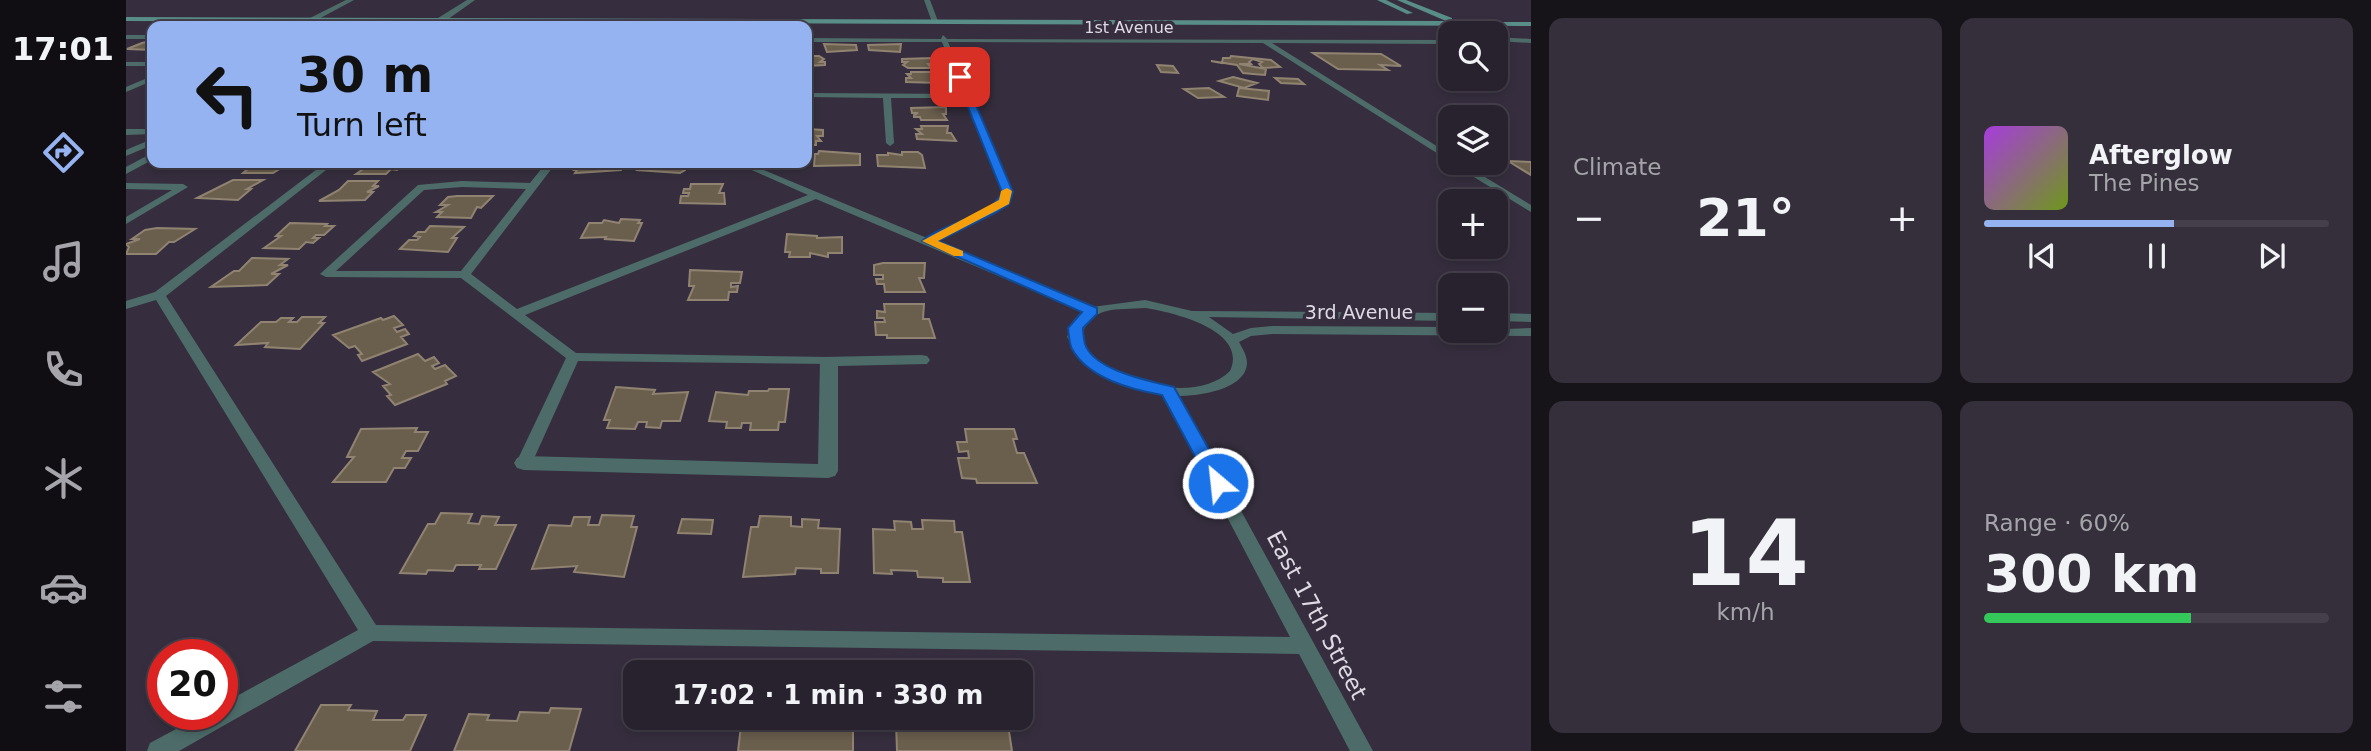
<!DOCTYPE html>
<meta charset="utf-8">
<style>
body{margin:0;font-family:"DejaVu Sans",sans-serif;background:#342f3a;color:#f1f3f6;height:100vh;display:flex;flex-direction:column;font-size:26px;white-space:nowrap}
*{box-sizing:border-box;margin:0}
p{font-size:23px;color:#a5a4aa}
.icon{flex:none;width:38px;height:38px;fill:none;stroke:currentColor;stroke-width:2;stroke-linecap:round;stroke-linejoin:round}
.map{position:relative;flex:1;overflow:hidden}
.panel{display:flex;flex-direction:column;gap:18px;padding:18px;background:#161319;width:840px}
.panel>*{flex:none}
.guide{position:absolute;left:21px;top:21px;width:665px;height:147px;border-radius:14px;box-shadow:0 4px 10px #0003,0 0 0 2px #443f4a;background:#95b2f1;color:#111;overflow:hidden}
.buttons{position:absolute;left:1312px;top:21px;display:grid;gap:14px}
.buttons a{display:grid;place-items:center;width:70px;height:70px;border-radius:14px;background:#28222e;box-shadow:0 4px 10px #0003,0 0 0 2px #443f4a;font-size:35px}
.speed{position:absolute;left:21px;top:639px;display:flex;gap:14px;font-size:35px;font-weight:700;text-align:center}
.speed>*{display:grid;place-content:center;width:91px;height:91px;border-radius:50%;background:#28222e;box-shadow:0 4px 10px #0003,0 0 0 2px #443f4a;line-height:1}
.speed .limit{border:10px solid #d22;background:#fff;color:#111}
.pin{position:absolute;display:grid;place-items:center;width:60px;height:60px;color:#fff;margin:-30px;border-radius:14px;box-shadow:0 4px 10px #0006}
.me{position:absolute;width:77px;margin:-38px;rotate:332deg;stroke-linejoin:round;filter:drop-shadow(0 0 5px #0008)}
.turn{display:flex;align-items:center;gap:24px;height:147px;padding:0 35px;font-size:32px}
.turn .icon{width:91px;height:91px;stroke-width:2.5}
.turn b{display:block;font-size:49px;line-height:60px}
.big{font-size:52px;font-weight:600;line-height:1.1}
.panel .tile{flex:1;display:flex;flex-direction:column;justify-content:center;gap:10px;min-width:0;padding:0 24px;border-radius:14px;background:#342f3a}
.panel .dial{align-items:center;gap:0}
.dial b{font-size:91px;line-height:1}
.song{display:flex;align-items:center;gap:21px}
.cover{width:84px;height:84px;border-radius:10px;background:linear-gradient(135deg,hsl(280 70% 55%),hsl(80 70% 35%))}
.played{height:7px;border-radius:4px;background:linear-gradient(90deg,#95b2f1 55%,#443f4a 55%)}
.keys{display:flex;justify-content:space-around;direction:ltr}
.heat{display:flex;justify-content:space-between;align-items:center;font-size:38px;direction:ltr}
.charge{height:10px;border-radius:5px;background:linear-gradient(90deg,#34c759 60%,#443f4a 0)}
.panel .tiles{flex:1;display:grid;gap:18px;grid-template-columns:repeat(2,1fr)}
.trip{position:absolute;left:497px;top:660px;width:410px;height:70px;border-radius:14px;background:#28222e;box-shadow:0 4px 10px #0003,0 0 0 2px #443f4a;font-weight:600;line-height:70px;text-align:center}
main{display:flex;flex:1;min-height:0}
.tab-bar{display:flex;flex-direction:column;width:126px;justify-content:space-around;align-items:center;background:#100e12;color:#a5a4aa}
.tab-bar .icon{width:49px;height:49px}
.tab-bar .active{color:#95b2f1}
.tab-bar b{font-size:32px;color:#f1f3f6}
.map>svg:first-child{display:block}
.building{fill:#6a5e4d;stroke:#908371;stroke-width:2}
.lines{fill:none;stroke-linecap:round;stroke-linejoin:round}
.lane{fill:#4d6c69;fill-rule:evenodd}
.street{fill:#4d6c69;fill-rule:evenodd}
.secondary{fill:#598d88;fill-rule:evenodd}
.route{fill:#1a73e8;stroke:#114b97;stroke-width:2}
.slow{fill:#f59e0b}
.labels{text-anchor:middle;stroke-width:7;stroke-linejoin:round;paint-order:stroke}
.far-street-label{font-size:16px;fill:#dfdae5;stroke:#362e3e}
.street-label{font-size:19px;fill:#dfdae5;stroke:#362e3e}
.near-street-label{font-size:23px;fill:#dfdae5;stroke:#362e3e}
</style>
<main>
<nav class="tab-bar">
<b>17:01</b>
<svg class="icon active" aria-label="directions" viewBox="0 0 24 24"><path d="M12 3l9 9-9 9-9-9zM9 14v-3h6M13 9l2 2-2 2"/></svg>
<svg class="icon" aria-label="music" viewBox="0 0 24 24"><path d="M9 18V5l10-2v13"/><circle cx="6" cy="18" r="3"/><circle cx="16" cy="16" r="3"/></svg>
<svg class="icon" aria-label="phone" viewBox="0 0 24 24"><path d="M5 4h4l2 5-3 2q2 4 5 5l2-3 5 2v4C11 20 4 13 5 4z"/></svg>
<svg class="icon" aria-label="climate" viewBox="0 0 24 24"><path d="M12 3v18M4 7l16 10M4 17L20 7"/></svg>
<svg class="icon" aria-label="car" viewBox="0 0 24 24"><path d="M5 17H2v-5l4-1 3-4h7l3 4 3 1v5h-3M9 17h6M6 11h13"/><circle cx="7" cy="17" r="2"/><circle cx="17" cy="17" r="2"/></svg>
<svg class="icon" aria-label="filters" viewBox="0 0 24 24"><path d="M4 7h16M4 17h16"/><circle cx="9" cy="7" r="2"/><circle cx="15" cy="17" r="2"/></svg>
</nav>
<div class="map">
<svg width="1405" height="751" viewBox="0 0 1405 751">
<rect width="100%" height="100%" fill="#362e3e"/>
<path class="building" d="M25 41 26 50 1 49 16 43Z
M698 44 730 45 731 50 701 52Z
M775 44 774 52 743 50 742 45Z
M1187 53 1255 54 1275 66 1254 65 1262 70 1212 69Z
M681 56H693L698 59 694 62H699V65L681 66Z
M1105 56 1145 60 1154 67 1137 68 1133 64 1136 62 1127 59 1123 62 1125 64H1113L1140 69 1139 75 1127 74 1117 73 1111 65 1085 61 1096 63 1097 58H1104Z
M806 58 805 64H802L805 68H782L777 65 781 62H776V59Z
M1031 65 1047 66 1052 73 1035 72Z
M785 72H808L807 77H810L813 83 780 82V78H785L781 74H785Z
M1107 77 1131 83 1118 88 1093 81Z
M1149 78 1172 79 1178 84 1155 83Z
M1083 88 1098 97 1072 98 1058 89Z
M1113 88 1143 91 1142 100 1111 96Z
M820 107V114H817L821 120H795L794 117H788V115L792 113H786L785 108Z
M795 126H822L821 133H825L830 141 791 139 790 134H796L790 129H796Z
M681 129 697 130V136H691L695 141H690V145H681Z
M693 151 734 154V165L688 166 689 154H692Z
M776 152H792L796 155 799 168 752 166 751 155H762V153L776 155Z
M1382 161 1405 162V175Z
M131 163H163L147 173H117L123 168H117Z
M242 163H281L273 164 270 166H275L271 170 265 169 260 174H230L243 165H239Z
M452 163H498L495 170 449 173 451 170H448Z
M515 163H561L559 170 554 173 511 170Z
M107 180H137L121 189H125L112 200 71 198Z
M222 181H252L247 186H253L241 192H247L239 200 193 201 213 190Z
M565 184H597L593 193H598L599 204 554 203 555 196H562L563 193H557L558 189H564Z
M331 196H367L355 208 351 207 345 218 311 217 316 212H310L322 205H314L322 197Z
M495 219 514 220 512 223H516L508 241 479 239 480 237 455 238 463 223H476L478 220 493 223Z
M164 223 201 224 199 226H208L198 235H190L187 238H193L187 243 180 242 173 249 138 248 155 236H150Z
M304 226 338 227 326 238H331L322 252 274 249 283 240H291L294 237 288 236 292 232H299Z
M31 228 69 229 48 242H43L30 254H0L3 247 0 244 14 239H6L19 230Z
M661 234 691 236V238L716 237V253H702V257L684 253V257H663L664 252H659Z
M126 258 162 259 154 265H162L145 274H153L141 285 85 287 108 271H113Z
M757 263H799L798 278H793L799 292H759L758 284H751L750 279H757V275H748V265Z
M564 270 616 272 614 283H605V287L612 286 611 292H603L602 300H562L568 286H563Z
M758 304H798L797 319H803L809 338H761V335H750L749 322H759L758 318H751V311L759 312Z
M268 316 277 325 268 328 271 332 279 329 283 334 275 337 281 344 236 361 232 355 236 354 229 346 223 348 207 335 255 318 257 320Z
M176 317H199L193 323H198L174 349 139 347 142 343 110 345 135 322H150L155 318H167L163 322H171Z
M292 354 299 361 308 357 313 363 306 366 309 369 319 365 330 376 319 381 321 384 269 405 261 396 265 395 257 386 264 384 247 372Z
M490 387 529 390 527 394 562 392 554 421H536L534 428 520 427 521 422H512L509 429 481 428 484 420H478Z
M643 389H663L659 422H653L652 430H624L625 423H616L615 428H600L601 422 583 421 590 392 622 395 623 391H642Z
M291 428 289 432H302L292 451H280L276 458H285L279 468H268L260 482H207L228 457H221L235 429Z
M839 429H888L891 439H887L891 453H898L911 483H851L850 479 836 478 832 458H843L842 451 833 452 831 442H841Z
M315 513 346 514 342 523 353 524 356 516 373 517 369 525H390L370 569H353L355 565H330L327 571 302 570 300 574 274 573 302 524H309Z
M476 515 508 516 505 527H511L498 577 448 572 451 566 406 569 423 525 445 526 448 517H464L462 525H473Z
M634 516 665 517V526L676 527V519L693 520 692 528 714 529 712 573H695V569L670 568 669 574 617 577 625 527H632Z
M556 519 587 520 585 534 552 533Z
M796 520 828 521 829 532H836L844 582H817V578L792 577 791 571 765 570 766 574 748 573 747 529 769 530 768 521 785 522 786 529H797Z
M195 705H225L222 710 251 711 247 720H277L280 715H300L284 751H169Z
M425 708 455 709 443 751H328L343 714 363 715 361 720 391 721 394 712 423 713Z
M616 718 676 719V728H706V723H727V751H612Z
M850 718H881L886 751H771L770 722 791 723V729L822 730 821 721H851Z"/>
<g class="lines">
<path class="lane" d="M0 35H26V39H0Z
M817 35 821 39 1325 40V44L1146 43 1325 155V162L1137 43 822 42 886 192 882 204 871 212 810 241 966 307 1019 300 1066 311 1325 313V321L1083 317 1107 334 1125 328 1147 326 1325 327V331L1405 328V336L1147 334 1125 336 1113 342C1116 348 1121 355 1121 363 1120 390 1072 396 1052 396L1247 751H1224L1173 654 247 641 53 751H21L24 743 78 714H96V704L232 630 30 300 0 309V301L29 292 199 163H209L40 296 250 625 1164 637 1037 395C994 387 965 375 941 337L948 320 958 312 690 199 399 315 450 353 703 357 708 358 710 361 708 364 452 361 406 463 404 467H392L390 463 440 358 335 278 200 277 194 274 292 185 336 181 404 183 420 163H430L345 274 391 309 682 195 610 163H621L801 238C820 228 870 212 876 192L838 98H765L768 143 764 146 760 143 757 98 681 97V93L837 94 816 42H681V38L815 39ZM336 187 400 189 335 271H210L298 190ZM1019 308C1046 312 1123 330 1104 371 1070 404 992 384 963 351 960 347 957 341 955 337 965 305 990 310 1019 308Z
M1370 37 1405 39V43L1370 41Z
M0 62H26V66H0Z
M26 76V81L0 92V87Z
M0 129H26V134L0 135Z
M26 139V145L0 156V150Z
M26 153V160L0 174V167Z
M1325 163H1336L1405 205V212Z
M0 183 57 184 62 187 0 224V217L46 190 0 189Z
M1370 313 1405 314V322L1370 321Z"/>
<path class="street" d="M220 0H228L187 22 180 20Z
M341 0H349L318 22H312V18Z
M798 0H804L813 24 806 22Z
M795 355 801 356 804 360 801 364 712 366V471L709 476 702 478 398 470 391 468 388 463 391 458 398 456 692 464 694 361 697 357Z"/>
<path class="secondary" d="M1251 0H1260L1287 13 1281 14Z
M1271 0H1280L1326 18V22H1405V26L0 21V17L1320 21Z"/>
</g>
<path class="route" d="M834 75 838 77 887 192 883 204 871 212 812 241 971 308V314L957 328C957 333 958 339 959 344 968 371 1025 381 1048 387L1102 483 1099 488H1086L1036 395C1006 390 962 378 946 349 943 343 943 335 942 328L956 312 796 241C814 224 868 216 876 192L830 77Z"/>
<path class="slow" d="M881 188 886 191 883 204 812 241 837 251V256H828L796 241 873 200 875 191Z"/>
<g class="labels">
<g class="far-street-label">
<text x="1003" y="33">1st Avenue</text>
</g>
<g class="street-label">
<text x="1233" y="319">3rd Avenue</text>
</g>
<g class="near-street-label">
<text transform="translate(1191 615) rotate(62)" y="8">East 17th Street</text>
</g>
</g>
</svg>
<div class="buttons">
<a><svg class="icon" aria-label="search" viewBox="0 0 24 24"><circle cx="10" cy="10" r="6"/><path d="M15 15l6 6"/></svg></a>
<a><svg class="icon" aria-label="layers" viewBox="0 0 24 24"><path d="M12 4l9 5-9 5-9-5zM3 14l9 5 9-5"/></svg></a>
<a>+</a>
<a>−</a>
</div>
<div class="speed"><div class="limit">20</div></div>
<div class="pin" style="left:834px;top:77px;background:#d93025"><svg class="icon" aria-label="arrive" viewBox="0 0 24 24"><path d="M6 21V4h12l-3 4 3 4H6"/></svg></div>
<svg class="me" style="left:1092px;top:483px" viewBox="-20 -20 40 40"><circle r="17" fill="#1a73e8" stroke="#fff" stroke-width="3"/><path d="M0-11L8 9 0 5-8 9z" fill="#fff"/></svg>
<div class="trip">17:02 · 1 min · 330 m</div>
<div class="guide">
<div class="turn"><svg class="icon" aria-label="left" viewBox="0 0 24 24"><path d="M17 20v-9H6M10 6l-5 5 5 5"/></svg><div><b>30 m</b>Turn left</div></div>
</div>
</div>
<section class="panel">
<div class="tiles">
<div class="tile"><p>Climate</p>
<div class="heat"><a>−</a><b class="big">21°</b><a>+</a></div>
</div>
<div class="tile">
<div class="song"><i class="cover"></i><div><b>Afterglow</b><p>The Pines</p></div></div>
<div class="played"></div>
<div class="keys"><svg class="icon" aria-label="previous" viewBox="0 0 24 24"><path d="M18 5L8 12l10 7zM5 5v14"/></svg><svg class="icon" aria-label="pause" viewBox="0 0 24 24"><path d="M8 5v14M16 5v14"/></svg><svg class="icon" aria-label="next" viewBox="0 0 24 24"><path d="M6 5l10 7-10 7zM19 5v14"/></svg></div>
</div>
<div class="tile dial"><b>14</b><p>km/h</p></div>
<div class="tile"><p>Range · 60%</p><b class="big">300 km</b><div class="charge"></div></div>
</div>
</section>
</main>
